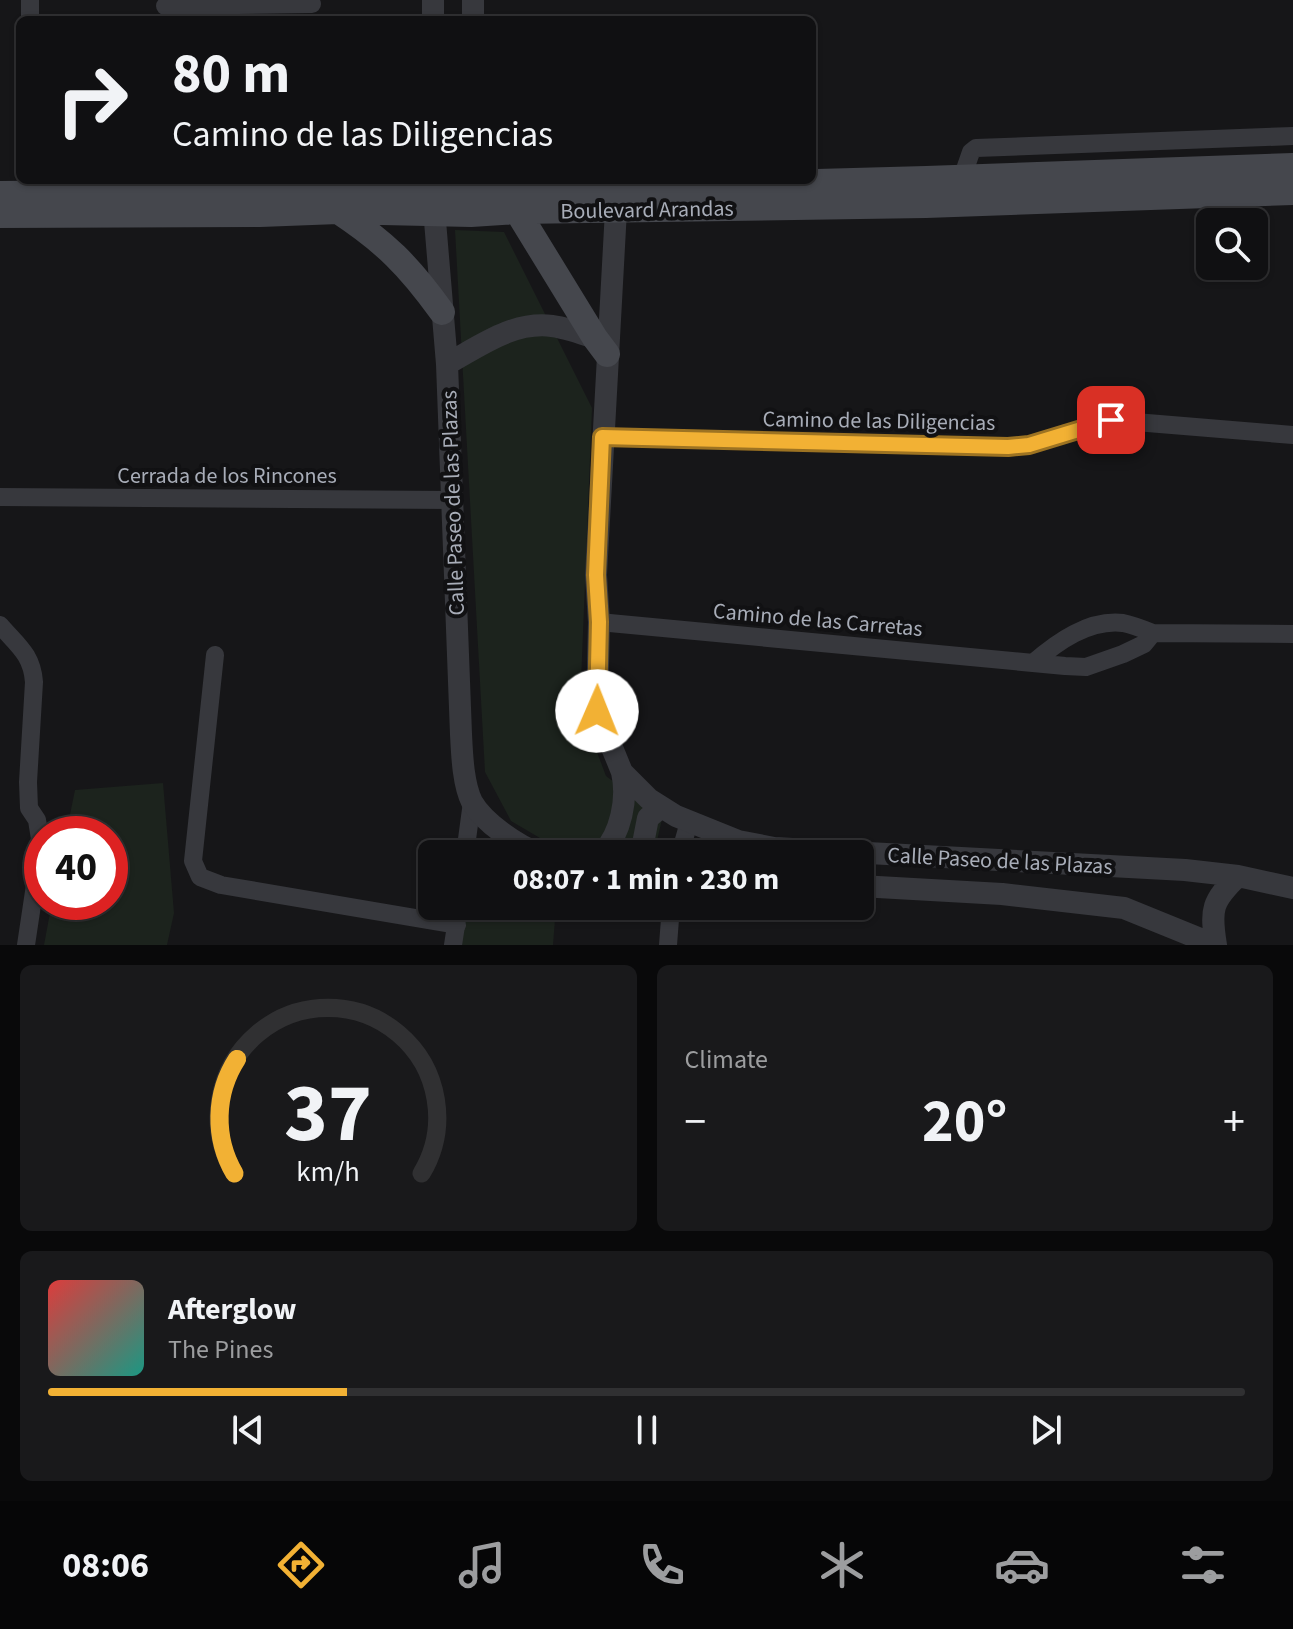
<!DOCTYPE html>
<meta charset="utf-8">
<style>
body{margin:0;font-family:"Source Sans 3",sans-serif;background:#19191b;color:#f1f3f6;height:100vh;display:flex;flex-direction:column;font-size:30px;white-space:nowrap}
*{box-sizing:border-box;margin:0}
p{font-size:26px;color:#9c9d9f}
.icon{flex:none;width:44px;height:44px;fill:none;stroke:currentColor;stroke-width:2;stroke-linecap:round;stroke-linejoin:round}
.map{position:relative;height:945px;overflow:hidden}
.drawer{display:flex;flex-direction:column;gap:20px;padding:20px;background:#09090a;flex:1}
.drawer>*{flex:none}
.banner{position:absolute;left:16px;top:16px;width:800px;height:168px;border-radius:12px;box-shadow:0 2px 6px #0004,0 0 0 2px #303032;background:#101012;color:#f1f3f6;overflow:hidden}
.tools{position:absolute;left:1196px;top:208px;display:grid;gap:16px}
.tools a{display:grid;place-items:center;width:72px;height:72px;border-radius:12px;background:#101012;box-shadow:0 2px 6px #0004,0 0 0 2px #303032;font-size:40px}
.speed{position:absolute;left:24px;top:816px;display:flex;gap:16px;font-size:40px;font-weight:700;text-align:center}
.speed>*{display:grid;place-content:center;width:104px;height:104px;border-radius:50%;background:#101012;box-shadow:0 2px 6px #0004,0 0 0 2px #303032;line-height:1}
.speed .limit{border:12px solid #d22;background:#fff;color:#111}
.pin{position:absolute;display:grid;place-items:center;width:68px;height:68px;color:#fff;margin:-34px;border-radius:16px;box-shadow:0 4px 12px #0006}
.me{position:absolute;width:88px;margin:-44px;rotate:1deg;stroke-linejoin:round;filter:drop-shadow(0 0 6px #0008)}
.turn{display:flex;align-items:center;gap:28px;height:168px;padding:0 24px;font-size:36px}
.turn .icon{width:104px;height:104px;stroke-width:2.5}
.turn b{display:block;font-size:56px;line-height:68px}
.big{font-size:60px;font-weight:700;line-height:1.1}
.drawer .card{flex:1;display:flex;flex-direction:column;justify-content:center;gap:12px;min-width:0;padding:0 28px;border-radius:12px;background:#19191b}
.drawer .dial{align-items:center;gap:0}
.dial svg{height:208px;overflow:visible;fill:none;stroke:#303032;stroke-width:7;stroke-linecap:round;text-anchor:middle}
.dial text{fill:#f1f3f6;stroke:none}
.song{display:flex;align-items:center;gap:24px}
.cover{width:96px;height:96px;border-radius:12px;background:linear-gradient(135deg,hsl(0 70% 55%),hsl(170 70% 35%))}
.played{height:8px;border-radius:4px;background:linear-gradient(90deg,#f2b134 25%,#303032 25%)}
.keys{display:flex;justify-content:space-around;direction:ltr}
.heat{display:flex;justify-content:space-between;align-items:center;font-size:44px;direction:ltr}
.drawer .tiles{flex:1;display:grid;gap:20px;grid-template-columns:1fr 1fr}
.card:last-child{grid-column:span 2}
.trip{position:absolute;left:418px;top:840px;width:456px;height:80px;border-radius:12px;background:#101012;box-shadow:0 2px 6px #0004,0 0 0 2px #303032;font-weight:700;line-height:80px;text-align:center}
.tab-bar{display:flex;height:128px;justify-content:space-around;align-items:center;background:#060607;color:#9c9d9f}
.tab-bar .icon{width:56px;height:56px}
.tab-bar .active{color:#f2b134}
.tab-bar b{font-size:36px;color:#f1f3f6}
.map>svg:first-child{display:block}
.green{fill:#1c231d}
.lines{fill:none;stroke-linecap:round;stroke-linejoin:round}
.minor{stroke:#37383d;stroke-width:18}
.tertiary{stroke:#37383d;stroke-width:22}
.secondary{stroke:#45474d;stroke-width:26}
.route-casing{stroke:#9d7322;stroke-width:20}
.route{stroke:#f2b134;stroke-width:14}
.labels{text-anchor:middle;stroke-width:8;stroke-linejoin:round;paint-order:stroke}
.street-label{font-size:22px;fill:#a8adb8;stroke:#111113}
</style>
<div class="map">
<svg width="1293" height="945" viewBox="0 0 1293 945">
<rect width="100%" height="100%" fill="#161618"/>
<path class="green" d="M455 230 504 232 592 408 580 707 606 776 662 819 654 854H595L557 848 511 821 485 772Z
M163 783 174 913 167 945H44L52 902H110V834H66L75 790Z
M464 906H556L553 945H459Z"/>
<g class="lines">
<path class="minor" d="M165 6 312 4
M30 20V0
M962 178 971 152 976 148 1293 136
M602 437 1008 447 1029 445 1111 420 1293 435
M0 497 453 500
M599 622 1065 666 1086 667 1123 654 1144 644 1153 633
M0 625C17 645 32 654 34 682L28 782 29 808 37 820 41 845 26 945
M215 655 193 861 200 877 221 885 457 925
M1033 663C1057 642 1089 619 1123 623 1133 625 1143 629 1153 633L1293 634
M465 854 472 802
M680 854 689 822
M453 945 459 906
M668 945 671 906"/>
<path class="tertiary" d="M433 20V0
M473 20V0
M433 197 447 364 461 734C462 754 463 784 472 802 484 823 518 846 540 854
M616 210 596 575 599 622 597 711 622 772 649 799 676 816 738 841 774 848 1185 870 1238 876 1293 888
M447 364C480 346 513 321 552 326 567 328 581 333 595 338
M602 854C621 833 628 799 622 772
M641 854 648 818 661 807
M860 886 1002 894 1124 908 1215 945
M1216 945C1210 909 1212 901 1238 876"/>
<path class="secondary" d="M0 194 596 188 926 179 1293 166
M511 201 595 338 607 354
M338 211C385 242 409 266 442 312
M0 215 260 214 338 211 471 214 517 211 926 205 1293 192"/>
</g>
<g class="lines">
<defs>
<path id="route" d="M597 711 599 622 596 575 602 437 1008 447 1029 445 1111 420"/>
</defs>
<use href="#route" class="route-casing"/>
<use href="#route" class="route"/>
</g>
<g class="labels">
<g class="street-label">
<text transform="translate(647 209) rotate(-1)" y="8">Boulevard Arandas</text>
<text transform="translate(879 420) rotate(1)" y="8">Camino de las Diligencias</text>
<text x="227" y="483">Cerrada de los Rincones</text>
<text transform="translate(452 503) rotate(-92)" y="8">Calle Paseo de las Plazas</text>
<text transform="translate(818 619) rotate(5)" y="8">Camino de las Carretas</text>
<text transform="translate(1000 860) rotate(3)" y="8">Calle Paseo de las Plazas</text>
</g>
</g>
</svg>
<div class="tools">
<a><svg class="icon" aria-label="search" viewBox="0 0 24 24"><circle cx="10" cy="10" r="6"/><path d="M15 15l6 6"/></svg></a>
</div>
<div class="speed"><div class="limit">40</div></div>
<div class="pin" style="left:1111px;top:420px;background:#d93025"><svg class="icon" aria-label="arrive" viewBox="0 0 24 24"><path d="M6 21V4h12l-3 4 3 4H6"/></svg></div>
<svg class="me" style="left:597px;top:711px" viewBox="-20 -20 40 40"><circle r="19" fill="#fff"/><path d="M0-13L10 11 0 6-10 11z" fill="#f2b134"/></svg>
<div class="trip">08:07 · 1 min · 230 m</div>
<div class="banner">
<div class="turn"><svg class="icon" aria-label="right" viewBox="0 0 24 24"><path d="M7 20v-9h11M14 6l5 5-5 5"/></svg><div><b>80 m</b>Camino de las Diligencias</div></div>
</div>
</div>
<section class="drawer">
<div class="tiles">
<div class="card dial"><svg viewBox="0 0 100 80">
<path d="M14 69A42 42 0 1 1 86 69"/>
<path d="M14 69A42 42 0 0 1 15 25" stroke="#f2b134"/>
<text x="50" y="56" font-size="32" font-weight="700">37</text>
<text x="50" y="72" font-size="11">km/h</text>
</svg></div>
<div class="card"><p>Climate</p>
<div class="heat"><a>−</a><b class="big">20°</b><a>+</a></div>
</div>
<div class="card">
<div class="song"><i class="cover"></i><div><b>Afterglow</b><p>The Pines</p></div></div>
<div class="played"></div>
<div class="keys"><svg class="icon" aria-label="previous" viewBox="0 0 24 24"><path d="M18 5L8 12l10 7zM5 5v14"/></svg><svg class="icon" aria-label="pause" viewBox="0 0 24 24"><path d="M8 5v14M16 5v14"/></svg><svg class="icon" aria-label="next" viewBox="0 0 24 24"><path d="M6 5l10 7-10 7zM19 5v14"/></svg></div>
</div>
</div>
</section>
<nav class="tab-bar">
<b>08:06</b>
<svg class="icon active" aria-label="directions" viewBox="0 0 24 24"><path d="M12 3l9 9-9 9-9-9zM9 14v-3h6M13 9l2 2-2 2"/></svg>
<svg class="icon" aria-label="music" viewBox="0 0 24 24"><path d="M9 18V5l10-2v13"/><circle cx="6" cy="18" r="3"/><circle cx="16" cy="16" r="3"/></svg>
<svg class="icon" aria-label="phone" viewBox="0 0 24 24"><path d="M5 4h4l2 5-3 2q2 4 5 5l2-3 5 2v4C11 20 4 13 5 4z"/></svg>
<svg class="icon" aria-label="climate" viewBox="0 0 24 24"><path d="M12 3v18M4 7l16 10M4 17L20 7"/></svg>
<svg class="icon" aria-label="car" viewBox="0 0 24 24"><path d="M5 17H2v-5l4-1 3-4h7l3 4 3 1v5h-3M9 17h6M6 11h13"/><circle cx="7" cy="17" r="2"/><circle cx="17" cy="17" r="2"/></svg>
<svg class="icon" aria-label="filters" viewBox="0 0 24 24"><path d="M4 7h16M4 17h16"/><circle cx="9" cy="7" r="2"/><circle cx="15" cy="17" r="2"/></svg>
</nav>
